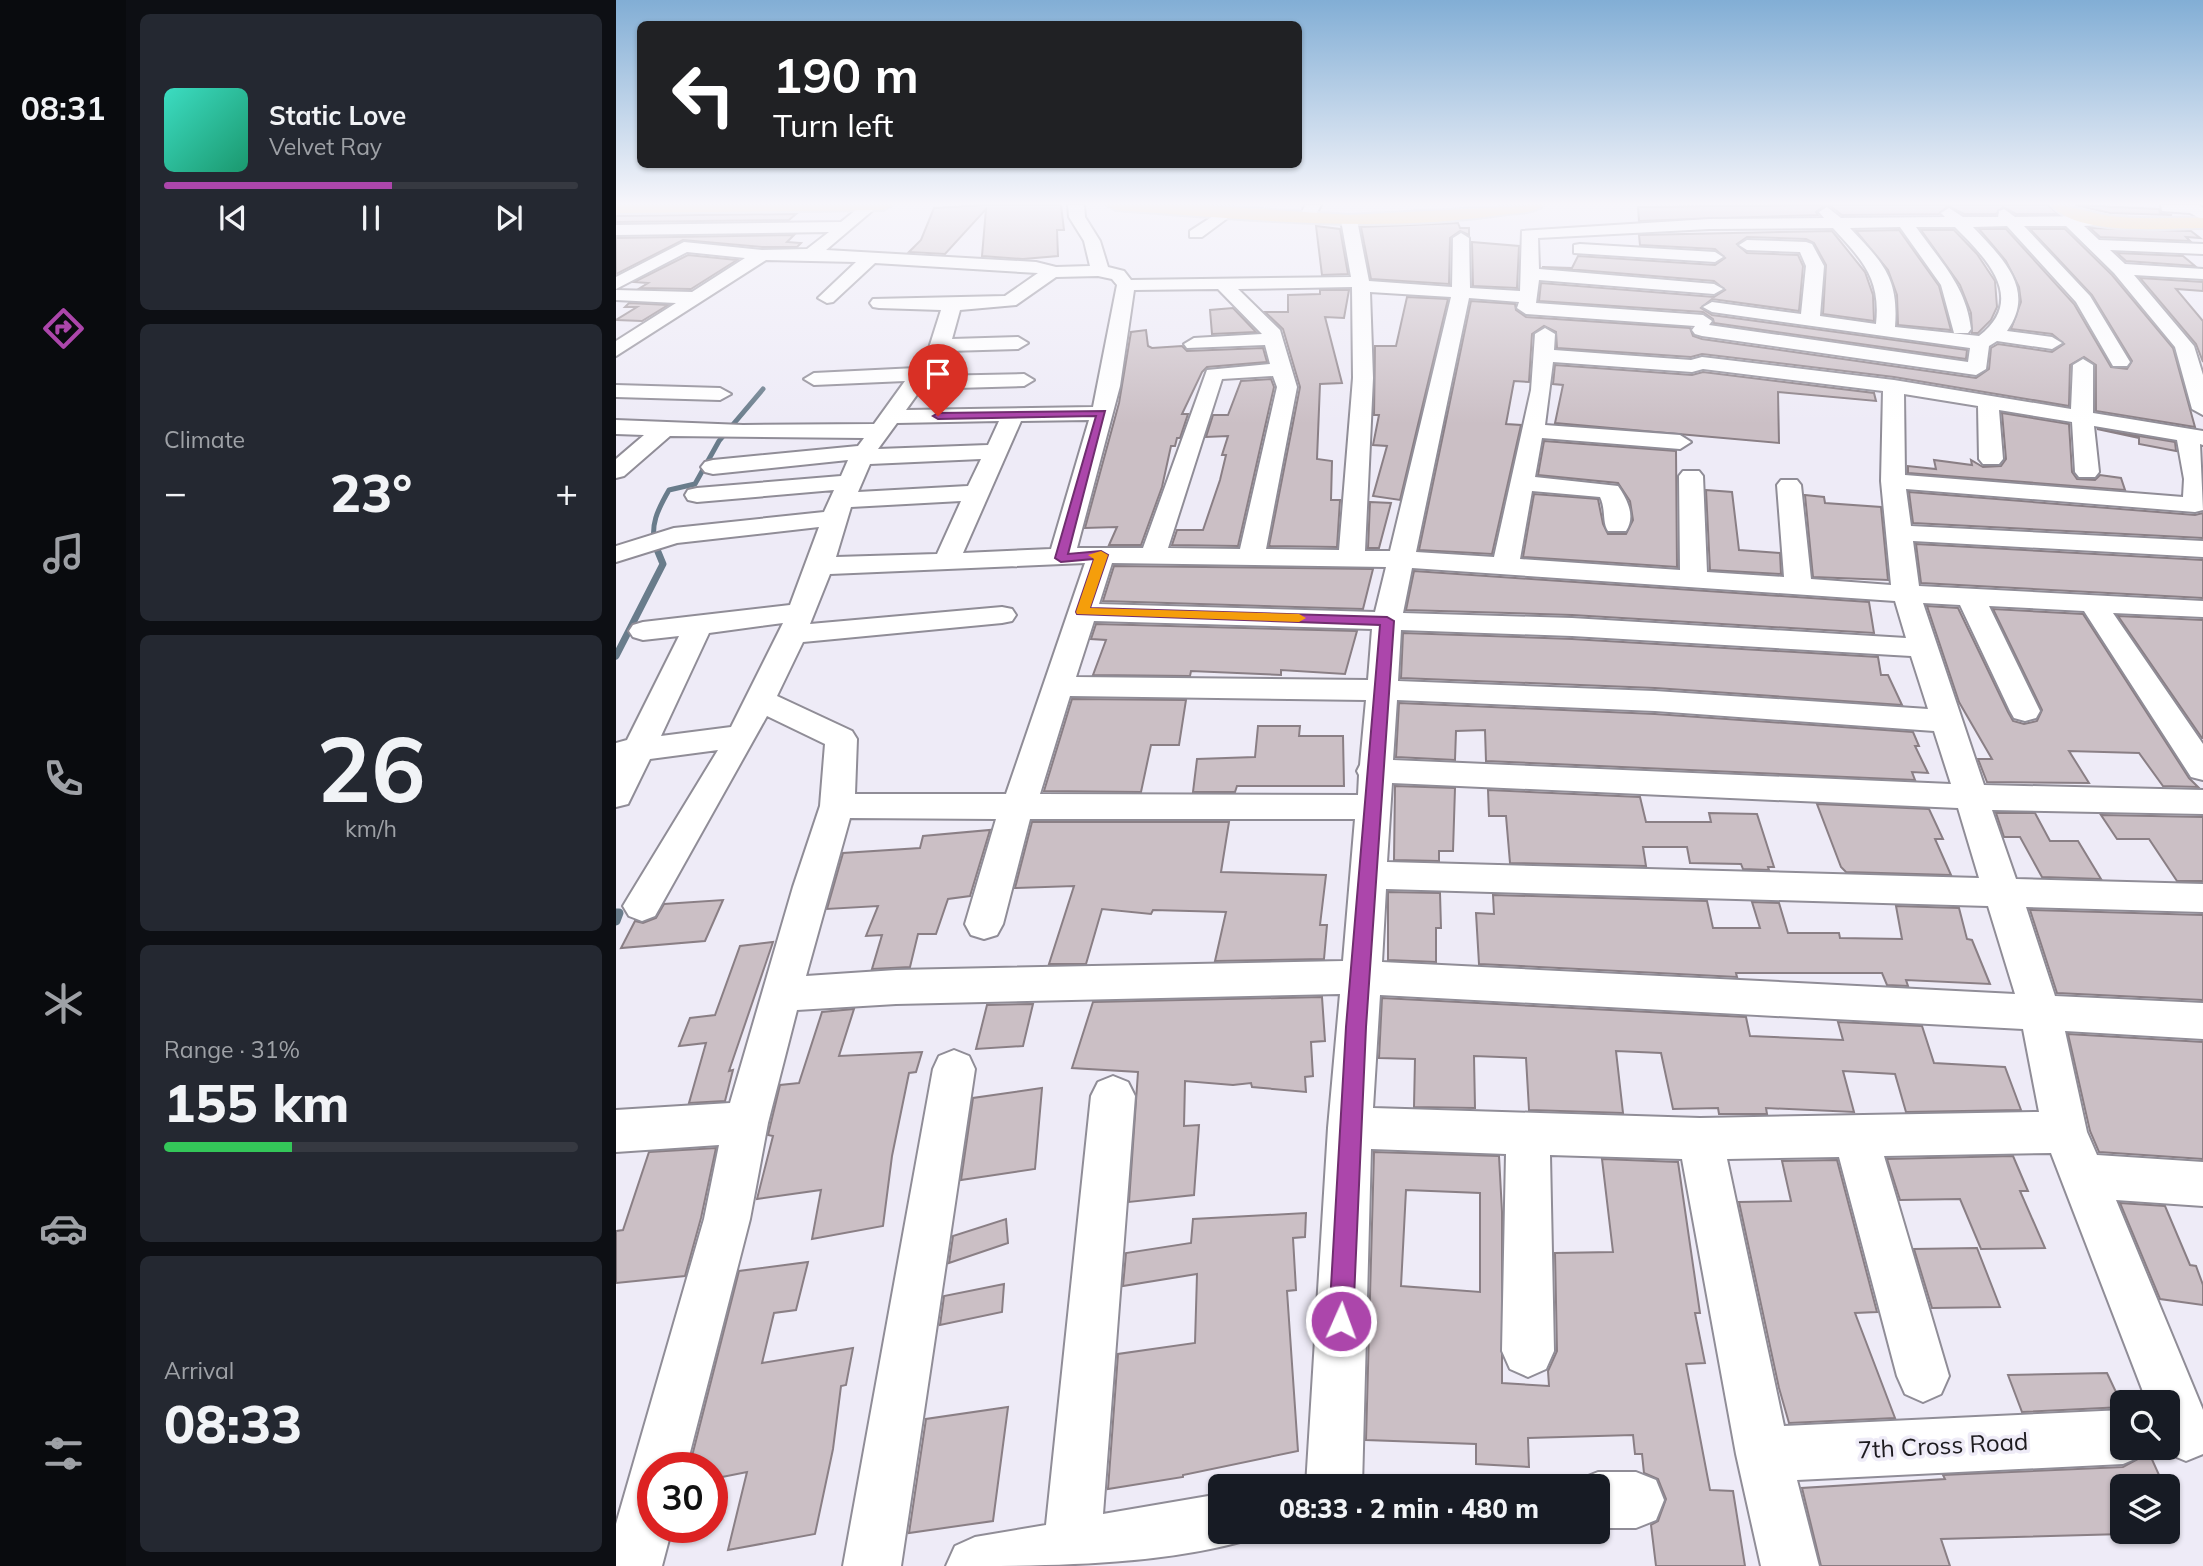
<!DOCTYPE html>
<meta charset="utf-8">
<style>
body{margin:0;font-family:Mulish,sans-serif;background:#242831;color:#f1f3f6;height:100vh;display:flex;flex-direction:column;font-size:26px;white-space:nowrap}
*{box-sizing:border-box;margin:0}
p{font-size:23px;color:#9ea1a6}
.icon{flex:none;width:38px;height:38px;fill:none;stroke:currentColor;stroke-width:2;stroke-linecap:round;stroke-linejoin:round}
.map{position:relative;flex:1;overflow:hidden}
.sheet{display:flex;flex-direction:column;gap:14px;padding:14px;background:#0d0f14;width:490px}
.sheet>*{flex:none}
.guide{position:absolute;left:21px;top:21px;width:665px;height:147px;border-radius:10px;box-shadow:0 2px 5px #0004;background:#202124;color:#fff;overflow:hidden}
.fabs{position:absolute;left:1494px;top:1390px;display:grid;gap:14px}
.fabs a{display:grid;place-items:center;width:70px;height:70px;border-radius:10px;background:#171b24;box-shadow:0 2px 5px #0004;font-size:35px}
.speed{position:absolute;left:21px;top:1452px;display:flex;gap:14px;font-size:35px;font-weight:700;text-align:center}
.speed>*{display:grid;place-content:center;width:91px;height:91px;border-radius:50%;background:#171b24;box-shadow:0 2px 5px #0004;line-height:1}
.speed .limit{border:10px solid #d22;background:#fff;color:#111}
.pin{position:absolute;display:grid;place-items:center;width:60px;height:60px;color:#fff;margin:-72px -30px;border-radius:50% 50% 50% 0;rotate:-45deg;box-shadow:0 0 7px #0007}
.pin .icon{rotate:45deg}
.me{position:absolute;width:77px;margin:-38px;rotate:2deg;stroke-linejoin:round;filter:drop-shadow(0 0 5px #0008)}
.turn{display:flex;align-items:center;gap:24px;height:147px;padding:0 21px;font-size:32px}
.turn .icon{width:91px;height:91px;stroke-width:2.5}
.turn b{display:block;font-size:49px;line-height:60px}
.big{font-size:52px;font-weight:800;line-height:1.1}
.sheet .tile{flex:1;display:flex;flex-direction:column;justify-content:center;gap:10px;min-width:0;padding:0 24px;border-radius:10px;background:#242831}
.sheet .dial{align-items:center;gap:0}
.dial b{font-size:91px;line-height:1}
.song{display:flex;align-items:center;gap:21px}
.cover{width:84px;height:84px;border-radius:10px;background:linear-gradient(135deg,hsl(170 70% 55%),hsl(160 70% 35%))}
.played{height:7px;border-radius:4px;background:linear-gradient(90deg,#ac46ab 55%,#363941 55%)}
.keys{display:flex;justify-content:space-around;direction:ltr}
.heat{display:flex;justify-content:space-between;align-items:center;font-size:38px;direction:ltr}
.charge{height:10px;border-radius:5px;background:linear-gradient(90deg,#34c759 31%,#363941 0)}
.trip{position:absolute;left:592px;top:1474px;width:402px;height:70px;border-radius:10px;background:#171b24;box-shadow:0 2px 5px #0004;font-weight:800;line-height:70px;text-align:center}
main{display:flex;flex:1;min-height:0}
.tab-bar{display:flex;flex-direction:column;width:126px;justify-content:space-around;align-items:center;background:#090b0e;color:#9ea1a6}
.tab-bar .icon{width:49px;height:49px}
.tab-bar .current{color:#ac46ab}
.tab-bar b{font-size:32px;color:#f1f3f6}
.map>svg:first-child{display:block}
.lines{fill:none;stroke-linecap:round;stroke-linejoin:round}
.stream-far2{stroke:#697c8b;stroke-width:5}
.stream-far1{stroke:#697c8b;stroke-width:7}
.stream{stroke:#697c8b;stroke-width:9}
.building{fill:#cbbfc5;stroke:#8a7f85;stroke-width:2;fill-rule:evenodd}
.minor-casing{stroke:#908d97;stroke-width:4}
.major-casing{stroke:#cdcdce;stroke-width:4}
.minor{fill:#fff;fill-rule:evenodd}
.major{fill:#f6ce88;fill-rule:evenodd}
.route{fill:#ac46ab;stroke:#702e6f;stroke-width:2}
.slow{fill:#f59e0b}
.labels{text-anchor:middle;stroke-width:7;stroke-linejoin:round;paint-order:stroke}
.near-street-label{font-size:24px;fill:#1d1b1f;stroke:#eeebf7}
</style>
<main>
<nav class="tab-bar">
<b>08:31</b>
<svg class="icon current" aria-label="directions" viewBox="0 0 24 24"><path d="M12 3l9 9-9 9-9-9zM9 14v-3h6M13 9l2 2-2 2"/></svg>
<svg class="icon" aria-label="music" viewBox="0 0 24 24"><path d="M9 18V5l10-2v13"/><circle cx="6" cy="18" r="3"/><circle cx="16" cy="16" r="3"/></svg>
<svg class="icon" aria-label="phone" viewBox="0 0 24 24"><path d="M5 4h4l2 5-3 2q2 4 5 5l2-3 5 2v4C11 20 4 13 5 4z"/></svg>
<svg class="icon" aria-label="climate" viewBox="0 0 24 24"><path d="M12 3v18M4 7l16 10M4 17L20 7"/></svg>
<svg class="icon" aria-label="car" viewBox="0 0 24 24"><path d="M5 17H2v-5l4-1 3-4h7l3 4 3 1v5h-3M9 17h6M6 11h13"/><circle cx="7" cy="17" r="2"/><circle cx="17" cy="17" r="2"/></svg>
<svg class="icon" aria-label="filters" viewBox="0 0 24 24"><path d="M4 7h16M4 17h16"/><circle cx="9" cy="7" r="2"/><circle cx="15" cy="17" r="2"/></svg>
</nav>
<section class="sheet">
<div class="tile">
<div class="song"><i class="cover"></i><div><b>Static Love</b><p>Velvet Ray</p></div></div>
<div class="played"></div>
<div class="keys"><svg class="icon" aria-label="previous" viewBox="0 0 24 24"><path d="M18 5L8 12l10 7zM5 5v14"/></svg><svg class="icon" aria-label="pause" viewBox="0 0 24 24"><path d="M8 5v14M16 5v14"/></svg><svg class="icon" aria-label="next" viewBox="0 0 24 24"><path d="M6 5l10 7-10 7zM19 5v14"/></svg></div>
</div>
<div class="tile"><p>Climate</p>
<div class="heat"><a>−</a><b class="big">23°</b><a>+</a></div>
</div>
<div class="tile dial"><b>26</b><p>km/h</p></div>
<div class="tile"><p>Range · 31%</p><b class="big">155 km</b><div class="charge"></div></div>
<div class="tile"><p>Arrival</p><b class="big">08:33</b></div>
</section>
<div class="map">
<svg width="1587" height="1566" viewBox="0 0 1587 1566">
<rect width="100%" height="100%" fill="#eeebf7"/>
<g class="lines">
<path class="stream-far2" d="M40 548C33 526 42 509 53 490L79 484 103 441 147 389"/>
<path class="stream-far1" d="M0 656 47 564 40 547"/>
<path class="stream" d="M0 913H3L0 921"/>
</g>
<path class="building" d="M370 205H445L448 230H441L442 256 407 259 366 256 370 209 329 254 293 252 305 240 318 208Z
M1209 205 1200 212 1202 215 1023 221 1022 207Z
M1213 205H1432L1442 214H1400L1387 207 1380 214H1348L1332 206 1323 214 1226 215Z
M1459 205 1543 209 1544 213 1556 215 1494 213Z
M180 214 173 220 0 222V216Z
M842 223 844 228H853V235L844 231 834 238 833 284 755 279 745 227Z
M700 226 724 229 732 274 706 275Z
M1474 228 1575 231 1584 238 1570 237 1574 241 1484 237Z
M1363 229H1390L1458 304 1495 367 1511 369 1516 361 1476 295 1414 229H1449L1496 275 1557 348 1579 427 1480 411V365L1468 357 1454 365 1453 406 1278 377 1086 354 1075 357 941 348 940 332 928 326 916 334 913 382 898 381 890 424 905 425 876 554 803 550 855 301 899 304 900 310 910 317 1074 328 1077 336 1086 339 1360 378 1373 369 1375 348 1382 344 1436 352 1448 344 1436 334 1395 329 1405 302 1403 287 1390 261Z
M1283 230 1323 286 1335 330 1282 325 1281 295 1272 270 1240 231Z
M1305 230H1338L1361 254 1379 281 1381 307 1375 320 1362 333H1356L1355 313 1344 285Z
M1216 231 1249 272 1257 295 1258 321 1207 314 1210 265 1198 243 1190 239 1131 237 1121 244 1131 253 1182 255 1187 266 1183 311 1096 299 1085 308 1096 315 1351 350 1350 359 1098 323 1097 319 1087 312 923 301 925 283 1098 297 1109 290 1098 281 926 267 956 268 962 256 1099 265 1109 258 1099 249 1024 245 1023 235Z
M178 235 171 242 185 243 181 247H146L67 240 0 274V238Z
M856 242 903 246 901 288 857 286Z
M1501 253 1567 256 1579 266 1510 261Z
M72 255 121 260 75 289 24 288 32 283 18 282Z
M1524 278 1587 282V291L1560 289 1587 321V362L1580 344Z
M704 290H733L728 318 709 317 726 383 704 384 701 459 716 461 715 500H724L721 547 653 546 684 387 667 329 649 312H672V295L704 294Z
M791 297 832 299 784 500 757 496 771 446 757 445 763 415H758L759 346H780Z
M13 303 52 305 26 321 0 320 21 307H9Z
M617 308 640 332 596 334 594 310Z
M530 330 532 346 536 348 566 346 571 351 647 348 651 362 591 367 586 372 566 414H572L564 438H561L559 446H555L546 487 525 545H493L501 527 469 528 503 403 515 332Z
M939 365 1076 375 1087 372 1258 393 1260 401 1162 392 1163 443 939 423 947 385 937 384Z
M655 379 658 387 622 546 556 545 561 530H587L604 480 610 455H606L612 436 590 437 597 415H612L625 381Z
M1386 413 1453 424 1456 472 1461 479 1479 480 1484 475 1505 478 1509 490 1292 473V466L1320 469 1318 460 1356 465 1355 460 1367 467 1385 466 1390 459Z
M1481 429 1559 442 1560 451 1523 444V438Z
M928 441 1060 451 1061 567 907 557 918 494 982 499 987 524 992 534H1010L1017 520 1014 501 1002 483 922 475Z
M1090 490 1116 492 1123 550 1164 553 1165 574 1094 570Z
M1293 492 1579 515 1587 513V538L1297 523Z
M1189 495 1208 497 1209 503 1265 507 1272 580 1197 577Z
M754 502 775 503 763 548H752Z
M1300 544 1587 560V598L1305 583Z
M498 566 757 569 747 609 487 601Z
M798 571 1253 602 1258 633 956 615 790 610Z
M1311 606 1342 608 1392 712 1397 721 1408 724 1421 721 1426 710 1377 609 1467 614 1573 778 1582 787 1547 786 1523 753 1453 751 1473 783 1371 782 1362 759H1376L1343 702Z
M1502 616 1587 620V738H1586Z
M480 624 741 631 729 674 665 670V675L575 671 574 676 477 675 490 640 475 639Z
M787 633 956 639 1262 657 1265 675H1272L1286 705 1039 688 785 678Z
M456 699 570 700 563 745H535L525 792 428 791Z
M783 703 1039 714 1297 732 1303 746H1299L1312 773 1296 772 1299 780 870 761 869 730 840 731 839 760 780 757Z
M642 726H684L683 736H727L728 786H621L619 792H577L581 759 639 757Z
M779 786 839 788 837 851H823V861L778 860Z
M872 790 1024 797 1030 822H1095L1093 813 1141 814 1158 867H1152L1153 870 1127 869 1125 864 1074 863 1071 847H1027L1030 866 894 863 890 816H873Z
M1201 804 1313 809 1327 839H1319L1335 875 1230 872 1225 867Z
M1380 813H1419L1434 841H1462L1485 879 1426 877 1404 837H1388Z
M1485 815 1587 817V881H1561L1533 839H1501Z
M416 822H613L605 872 710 875 704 925H711L708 959 599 961 610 912 537 910 535 914 486 909 470 964H433L458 886 399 888Z
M374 830 354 896 332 899 320 934H302L294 967 256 969 266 935 250 936 262 906 211 909 227 853 304 848 307 836Z
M772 892 824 893 825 928H820V962L772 960Z
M877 895 1091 901 1097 928H1144L1136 902 1163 903 1172 933H1223L1224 938 1286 939 1280 906 1343 908 1351 939 1356 940 1374 984 1290 980 1292 986 1271 985 1266 973H1120L1121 977 863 964 860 913 878 914Z
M107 900 89 941 5 948 19 921 27 923 40 918 48 904Z
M1414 910 1587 915V1000L1441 993Z
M157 942 113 1071 117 1070 109 1101 73 1103 90 1043 63 1046 74 1018 99 1015 124 946Z
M706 997 709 1041 695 1042 697 1076 689 1077 690 1092 636 1087 635 1083 617 1085 569 1081 568 1126 583 1125 578 1195 513 1202 522 1072 456 1068 477 1002Z
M766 998 1130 1017 1134 1036 1227 1040 1222 1022 1306 1026 1318 1063 1389 1067 1405 1110 1290 1112 1279 1074 1227 1071 1238 1112 1150 1108 1151 1114H1103L1102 1108 1057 1109 1045 1053 1000 1051 1007 1113 913 1110 910 1058 858 1056 859 1108 798 1107 799 1059 763 1058Z
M417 1004 407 1046 360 1049 371 1005Z
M238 1009 223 1056 306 1052 300 1072 293 1073 276 1156 267 1226 196 1239 205 1190 141 1199 157 1136 152 1135 164 1085 183 1083 206 1012Z
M1452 1034 1587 1042V1159L1483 1152 1474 1131Z
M426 1088 419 1169 345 1180 357 1098Z
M100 1148 85 1218 69 1276 0 1283V1231L7 1230 33 1152Z
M758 1152 883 1156 886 1212V1383L933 1386 932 1371 941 1351 939 1253 997 1252 986 1159 1062 1162 1084 1313H1079L1089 1363 1070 1364 1094 1490 1117 1491 1129 1566H1040L1035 1525 1042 1521 1050 1499 1042 1479 1028 1473 1026 1454H1019L1017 1435 912 1438 913 1467 860 1464V1444L750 1440ZM790 1190 864 1193V1292L785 1286Z
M1397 1156 1412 1191H1404L1429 1248 1365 1249 1344 1199 1284 1200 1271 1159Z
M1221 1160 1261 1312 1239 1313 1279 1418 1173 1423 1163 1388 1123 1202 1175 1201 1166 1161Z
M1504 1203 1549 1206 1574 1265 1580 1266 1587 1285V1305L1544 1299Z
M690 1213 689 1237 677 1238 680 1290 671 1291 682 1451 567 1475V1477L492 1489 502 1354 579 1343 581 1274 507 1286 510 1253 575 1243 577 1219Z
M390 1219 392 1243 333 1263 337 1236Z
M1361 1248 1384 1307 1316 1308 1298 1249Z
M192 1262 180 1310 158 1313 146 1363 237 1348 230 1385 225 1386 217 1449 199 1534 112 1550 131 1472 96 1479V1468H73L123 1271Z
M388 1284 386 1312 324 1325 328 1296Z
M1491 1373 1507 1407 1406 1412 1392 1375Z
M392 1407 377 1521 293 1533 310 1419Z
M1529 1455H1534L1548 1486H1507V1534L1325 1539 1334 1566H1205L1186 1488 1329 1479 1327 1475 1507 1467Z"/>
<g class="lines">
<defs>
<path id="minor" d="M246 205H263L210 250 420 262 440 267 474 266 468 241 453 217 452 205H468L469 217 484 241 492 267 508 271 515 280 735 277 725 220 733 215 741 220 753 281 836 287 837 238 845 233 853 238 854 288 904 291 906 231 1093 219 1208 218 1203 212 1211 207 1225 218 1329 217 1325 213 1333 208 1347 217H1382L1383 211 1388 209 1399 217 1480 216 1488 221 1486 224 1468 226 1483 240 1587 244V254L1494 250 1509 264 1587 269V279L1518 275 1578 346 1587 375V415L1576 409 1559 347 1498 273 1450 226H1408L1474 296 1514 362 1511 366H1497L1460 302 1391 226 1357 227C1385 257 1421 289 1391 331L1436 337 1446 343 1436 349 1381 341 1373 346 1370 369 1360 375 1086 336 1079 334 1076 330 1079 326 910 314 901 308 903 302 853 298 800 552 878 557 915 390 919 334 929 328 939 334 938 350 1075 360 1086 357 1278 380 1455 409 1457 365 1467 359 1477 365V413L1587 431V445L1584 444 1587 510 1579 512 1290 489 1295 526 1587 541V557L1297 541 1303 586 1587 601V617L1497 613 1587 744V780L1575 777 1468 611 1373 606 1424 711 1420 718 1409 721 1398 718 1394 711 1344 605 1307 603 1368 785 1587 790V814L1376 810 1400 879 1587 884V912L1410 907 1439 996 1587 1003V1039L1449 1031 1471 1132 1481 1155 1587 1162V1206L1500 1200 1587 1410V1454L1570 1461 1551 1453 1549 1447H1552V1402H1531L1435 1153 1268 1156 1333 1376 1325 1394 1307 1402 1289 1394 1281 1376 1223 1157 1111 1159 1168 1426 1507 1410V1447H1530L1526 1456 1507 1464 1181 1480 1203 1566H1145L1120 1454 1066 1159 934 1155 938 1351 930 1369 912 1377 894 1369 886 1351 890 1154 755 1149 746 1486H690L712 1128 724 994 280 1004 181 1010 152 1123 134 1219 70 1468H37V1528H56L46 1566H0V1524L88 1219 103 1145 0 1152V1110L114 1103 177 887 204 806 209 744 151 716 39 916 26 921 13 916 7 906 13 896 102 750 34 759 12 804 0 807V743L11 740 63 636 27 640 17 637 13 631 17 625 27 622 174 605 203 527 61 543 0 562V546L58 528 208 512 218 490 81 502 72 500 69 495 72 490 81 488 225 476 232 460 97 474 89 472 85 467 89 462 97 460 242 446 248 438 54 436 8 476 0 478V459L28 435 0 434V420L127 425 258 424 289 381 198 385 188 379 198 373 300 368 312 351 325 310 263 308 257 307 254 303 257 299 389 296 422 273 259 263 217 302 211 303 202 298 240 262 150 260 0 356V341L60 303 0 300V290L76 292 129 258 71 252 0 289V277L68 242 146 250 191 249 213 232 0 235V225L225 222ZM1284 227 1325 285 1338 333H1352L1355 329C1350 286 1324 261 1300 227H1339C1371 259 1411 299 1363 336L1279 327C1283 277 1266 262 1234 228ZM1217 228C1246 260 1265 278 1260 324L1204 316 1208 266 1196 244 1190 242 1131 240 1123 245 1131 250 1184 252 1190 266 1185 314 1096 302 1087 307 1096 312 1354 348 1352 362 1093 325 1096 321 1087 315 920 303 923 280 1098 294 1107 289 1098 284 923 269 922 238 1093 229ZM482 276 496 279 501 285 477 407 290 410 305 389 408 386 418 380 408 374 315 376 332 351 402 349 412 343 402 337 336 339 344 310 400 305 440 277ZM736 287 737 378 723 550 650 549 681 387 664 330 622 289ZM602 289 646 334 578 338 568 344 571 348 649 345 654 364 591 370 527 548H461L504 386 518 290ZM754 292 835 297 774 551H749L757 378ZM937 362 1076 372 1087 369 1267 391 1265 481 1275 585 1195 579 1185 485 1181 480H1165L1161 485 1168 577 1091 572 1087 476 1083 471H1067L1063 476 1064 570 904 559 916 491 984 497C990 509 986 522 992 531H1010C1020 516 1011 499 1002 486L919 477 926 438 1064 449 1075 442 1064 435 929 425ZM657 376 661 387 624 549 552 548 606 379ZM1288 394 1362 406 1363 459 1367 464H1383L1387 459 1383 410 1456 422 1459 472 1463 477H1479L1483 472 1478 426 1561 440 1568 479 1567 497 1289 475ZM473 420 435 549 347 553 405 421ZM383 421 372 445 262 449 281 423ZM365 459 352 486 242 492 254 464ZM345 501 321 554 220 557 235 507ZM469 563 390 794H239L241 739 236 731 161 696 187 642 386 623 396 621 400 615 396 609 386 607 194 624 214 574ZM496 563 770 567 759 612 483 604ZM796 568 1279 601 1290 638 956 618 787 613ZM478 621 756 629 752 680 460 677ZM167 623 115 727 45 736 93 633ZM785 630 956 636 1295 656 1312 709 1039 691 782 681ZM454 696 750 700 744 765 741 771 743 775 742 795 424 794ZM781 700 1039 711 1318 731 1335 784 777 760ZM776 783 1342 808 1363 878 771 862ZM234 818 380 819 349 924 355 935 368 939 381 935 387 924 414 819H739L727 961 280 970 190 976ZM770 889 1372 906 1399 994 766 962ZM764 995 1407 1029 1423 1112 1084 1118 757 1108Z
M689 205H705L697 220H687L684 217Z
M1545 205H1583L1587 208V220L1574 213 1546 211Z
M608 209 613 211V217L586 237H574V231Z
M964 244 1099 252 1107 257 1099 262 958 253V245Z
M0 385 104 388 115 394 104 400 0 397Z
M338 1050 353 1056 359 1069 285 1566H227L317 1069 323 1056Z
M497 1076 512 1082 519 1096 487 1514 604 1494V1531H628L624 1542C534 1566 426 1566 330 1566L339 1546 359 1537 430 1525 475 1096 482 1082Z
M982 1472H1020L1040 1480 1048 1500 1040 1520 1020 1528H982V1486H960L962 1480Z"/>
<path id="major" d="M0 205H276L267 210 0 213Z
M491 205H585L733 215 927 205C919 213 902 213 891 214 762 234 630 219 500 210Z
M1435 205C1458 205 1472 213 1494 216 1525 220 1556 217 1587 218V228C1549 228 1463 237 1435 205Z"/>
</defs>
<use href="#minor" class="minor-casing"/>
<use href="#major" class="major-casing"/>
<use href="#minor" class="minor"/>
<use href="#major" class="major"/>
</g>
<linearGradient id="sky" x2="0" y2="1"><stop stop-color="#82aed5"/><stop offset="0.48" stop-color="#f7f6fb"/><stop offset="1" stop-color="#f7f6fb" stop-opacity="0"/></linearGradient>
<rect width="1587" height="424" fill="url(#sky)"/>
<path class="route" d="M489 411 452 554 485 551 492 555 474 608 771 617 778 621 750 1027 737 1321 734 1329 725 1333 717 1329 713 1321 730 1027 764 625 461 614 460 612 478 559 445 562 439 558 480 416 322 419 317 416 322 413Z"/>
<path class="slow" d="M485 551 492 555 474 608 683 614 690 618 683 622 461 614 460 612 478 559 472 555Z"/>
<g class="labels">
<g class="near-street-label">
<text transform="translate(1327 1446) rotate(-3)" y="8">7th Cross Road</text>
</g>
</g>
</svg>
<div class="fabs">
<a><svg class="icon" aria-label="search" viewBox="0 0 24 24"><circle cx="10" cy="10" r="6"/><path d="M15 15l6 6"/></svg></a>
<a><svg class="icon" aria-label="layers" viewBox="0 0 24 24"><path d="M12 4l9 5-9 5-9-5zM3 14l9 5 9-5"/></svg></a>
</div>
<div class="speed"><div class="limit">30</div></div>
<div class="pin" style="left:322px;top:416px;background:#d93025"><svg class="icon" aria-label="arrive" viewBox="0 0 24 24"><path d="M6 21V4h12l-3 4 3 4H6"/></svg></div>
<svg class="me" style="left:725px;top:1321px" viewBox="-20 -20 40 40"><circle r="17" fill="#ac46ab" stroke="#fff" stroke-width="3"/><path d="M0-11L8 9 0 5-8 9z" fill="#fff"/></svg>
<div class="trip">08:33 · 2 min · 480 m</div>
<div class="guide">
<div class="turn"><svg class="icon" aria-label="left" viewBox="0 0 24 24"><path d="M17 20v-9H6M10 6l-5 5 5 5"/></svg><div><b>190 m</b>Turn left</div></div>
</div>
</div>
</main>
